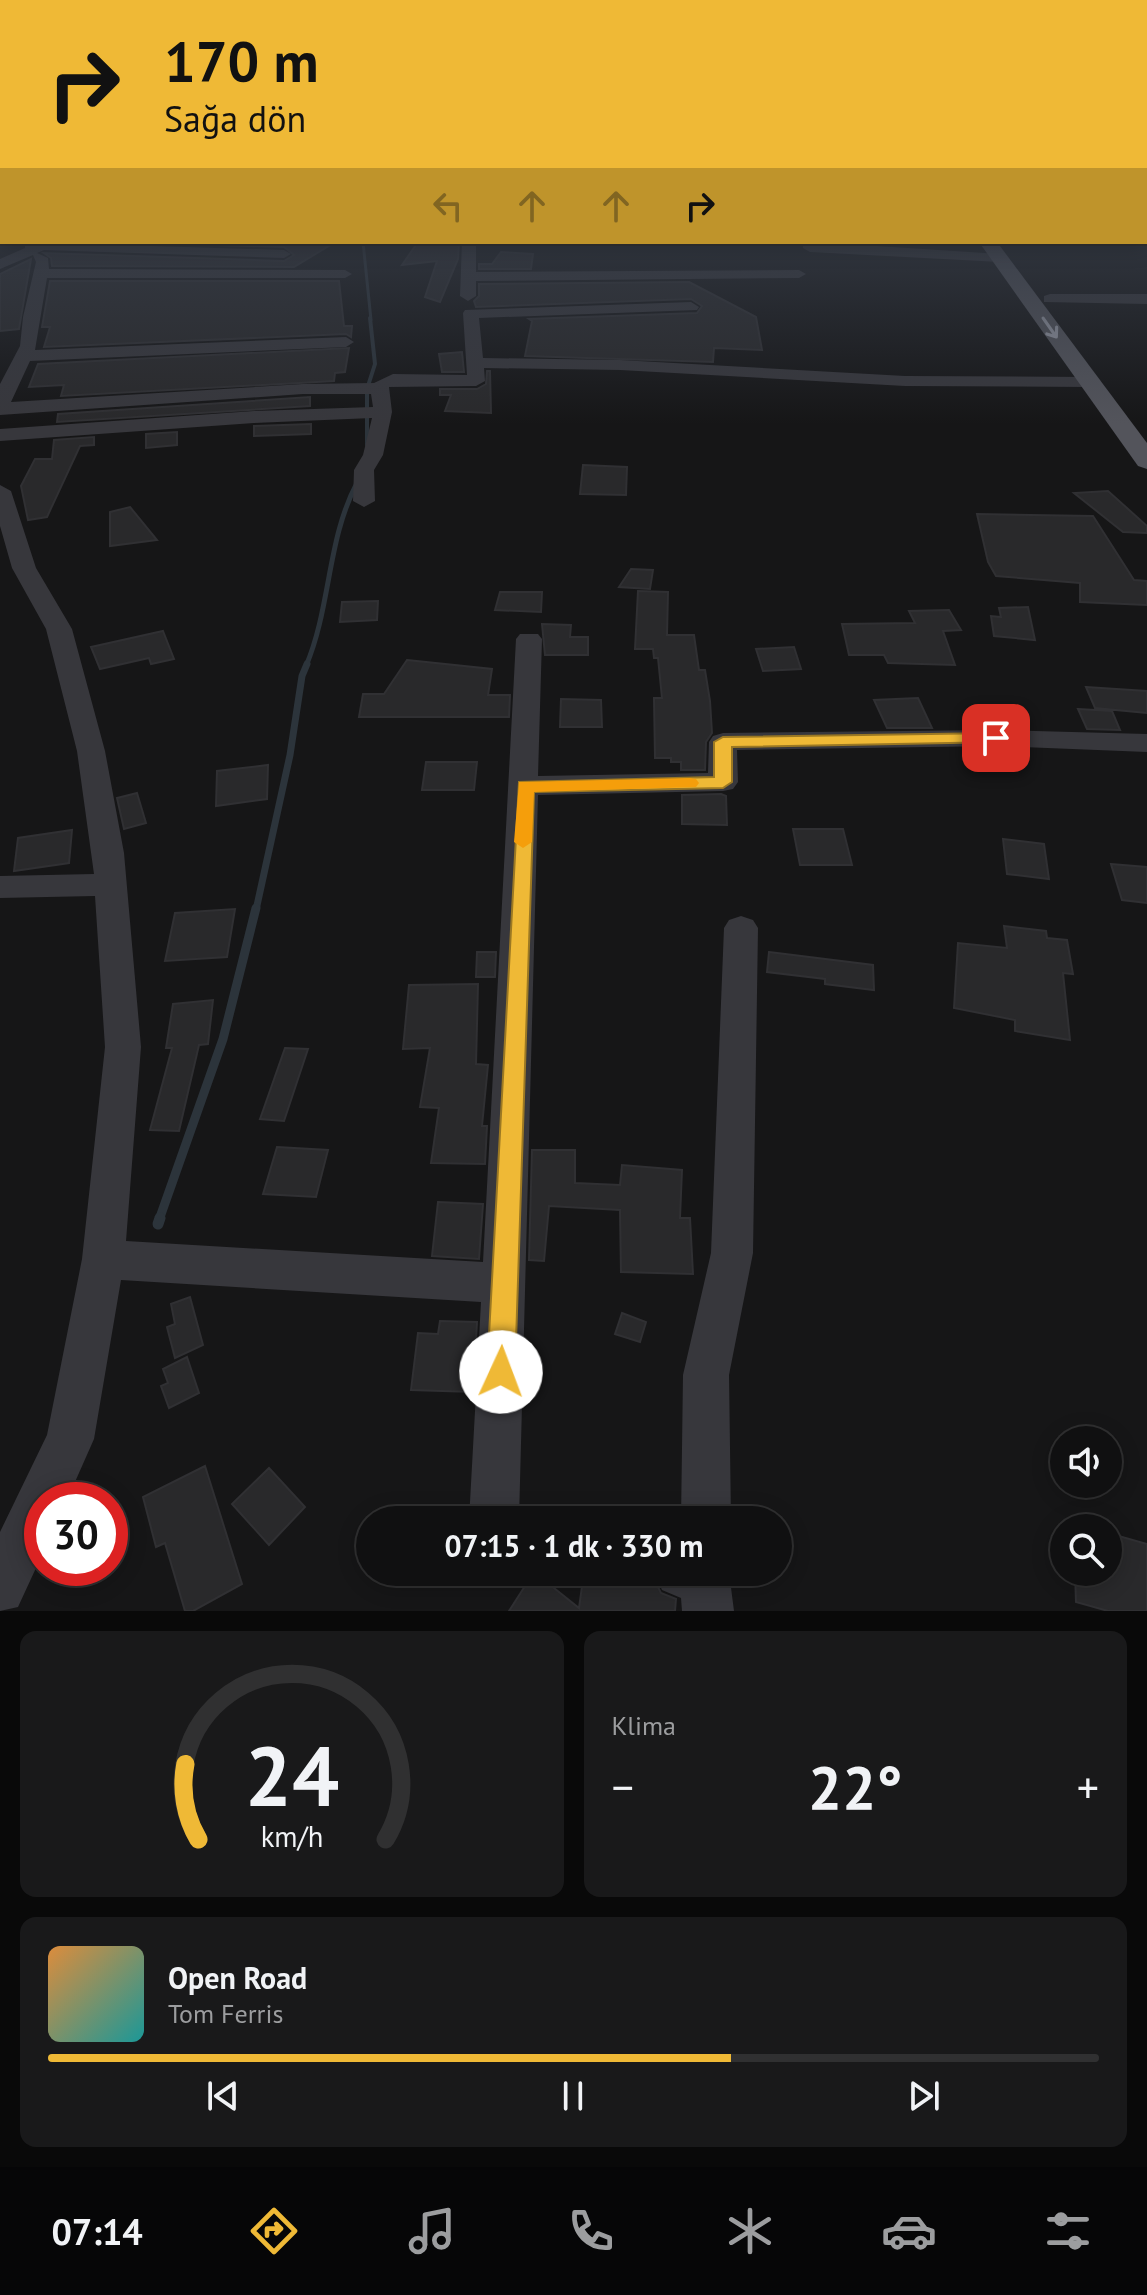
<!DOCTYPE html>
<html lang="tr">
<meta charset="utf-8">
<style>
body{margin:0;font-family:"PT Sans",sans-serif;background:#19191a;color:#f1f3f6;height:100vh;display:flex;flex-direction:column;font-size:30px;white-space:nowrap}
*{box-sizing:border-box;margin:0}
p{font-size:26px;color:#9c9d9f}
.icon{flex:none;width:44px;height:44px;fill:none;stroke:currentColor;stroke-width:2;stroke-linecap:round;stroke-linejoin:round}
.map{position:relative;height:1611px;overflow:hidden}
.side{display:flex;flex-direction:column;gap:20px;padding:20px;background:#090909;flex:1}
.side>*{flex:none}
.top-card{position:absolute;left:0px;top:0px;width:1148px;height:244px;box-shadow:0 4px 20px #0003,0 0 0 2px #303031;background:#efb936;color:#111;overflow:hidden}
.buttons{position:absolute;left:1050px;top:1426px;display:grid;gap:16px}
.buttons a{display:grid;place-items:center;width:72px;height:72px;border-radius:50%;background:#101011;box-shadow:0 4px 20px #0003,0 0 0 2px #303031;font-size:40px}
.speed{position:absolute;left:24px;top:1482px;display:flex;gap:16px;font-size:40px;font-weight:700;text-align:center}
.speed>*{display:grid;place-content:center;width:104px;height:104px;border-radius:50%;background:#101011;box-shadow:0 4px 20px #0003,0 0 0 2px #303031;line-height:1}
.speed .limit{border:12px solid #d22;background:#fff;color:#111}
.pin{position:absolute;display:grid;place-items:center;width:68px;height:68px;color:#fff;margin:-34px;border-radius:16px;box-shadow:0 4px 12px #0006}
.me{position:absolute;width:88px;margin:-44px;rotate:2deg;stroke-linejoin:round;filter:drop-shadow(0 0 6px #0008)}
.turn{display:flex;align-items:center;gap:28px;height:168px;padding:0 32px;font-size:36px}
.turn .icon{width:104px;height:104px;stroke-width:2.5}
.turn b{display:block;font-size:56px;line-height:68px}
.lanes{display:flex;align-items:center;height:76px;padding:0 32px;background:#0003;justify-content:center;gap:40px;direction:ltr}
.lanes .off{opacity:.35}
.big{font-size:60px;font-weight:600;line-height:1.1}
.side .tile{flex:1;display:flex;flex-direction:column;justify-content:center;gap:12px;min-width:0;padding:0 28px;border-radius:16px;background:#19191a}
.side .dial{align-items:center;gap:0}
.dial svg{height:208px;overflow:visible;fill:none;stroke:#303031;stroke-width:7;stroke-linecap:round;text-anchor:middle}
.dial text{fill:#f1f3f6;stroke:none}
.song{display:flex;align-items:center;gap:24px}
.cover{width:96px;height:96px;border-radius:12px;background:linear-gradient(135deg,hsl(30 70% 55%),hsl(180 70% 35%))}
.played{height:8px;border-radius:4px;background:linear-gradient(90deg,#efb936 65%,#303031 65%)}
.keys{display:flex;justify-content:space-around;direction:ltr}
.heat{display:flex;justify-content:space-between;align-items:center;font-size:44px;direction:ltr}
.side .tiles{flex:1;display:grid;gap:20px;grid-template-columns:1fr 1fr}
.tile:last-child{grid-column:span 2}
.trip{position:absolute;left:356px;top:1506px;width:436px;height:80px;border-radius:40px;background:#101011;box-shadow:0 4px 20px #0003,0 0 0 2px #303031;font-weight:600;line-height:80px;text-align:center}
.tab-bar{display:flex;height:128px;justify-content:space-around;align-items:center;background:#060607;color:#9c9d9f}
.tab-bar .icon{width:56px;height:56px}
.tab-bar .on{color:#efb936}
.tab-bar b{font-size:36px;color:#f1f3f6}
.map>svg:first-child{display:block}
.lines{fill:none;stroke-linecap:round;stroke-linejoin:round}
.stream-far5{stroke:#2c343b;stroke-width:3}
.stream-far4{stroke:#2c343b;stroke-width:4}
.stream-far3{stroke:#2c343b;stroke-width:5}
.stream-far2{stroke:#2c343b;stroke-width:7}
.stream-far1{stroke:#2c343b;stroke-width:9}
.stream{stroke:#2c343b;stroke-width:11}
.building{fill:#29292b;stroke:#303033;stroke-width:2}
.minor{fill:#37373c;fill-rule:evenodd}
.major{fill:#53545b;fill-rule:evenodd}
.oneway{stroke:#979aa5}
.route{fill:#efb936;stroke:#9b7823;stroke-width:2}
.slow{fill:#f59e0b}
</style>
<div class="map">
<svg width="1147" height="1611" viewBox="0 0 1147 1611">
<rect width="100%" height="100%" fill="#161617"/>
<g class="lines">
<path class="stream-far5" d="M363 242 371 320"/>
<path class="stream-far4" d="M367 445V389L375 364 370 318"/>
<path class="stream-far3" d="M306 666C331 607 327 539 357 483"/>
<path class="stream-far2" d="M256 910 290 755 302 676 307 664"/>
<path class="stream-far1" d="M159 1220 223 1039 256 908"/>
<path class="stream" d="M158 1224 160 1218"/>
</g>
<path class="building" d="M122 242H288L332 244 294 267 52 266 51 258 44 253 284 261 294 255 284 247Z
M418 242H459L458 259 440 302 425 297 437 261 402 265Z
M501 252 533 254 531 269H479V264H492Z
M31 259 19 329 0 331V274Z
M50 281H339L344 326H352L351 337 346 334 44 347 50 327H42Z
M689 282 756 317 762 350 714 348 713 362 525 356 532 321 529 319 697 313 702 306 691 299 476 307 474 301 479 296V284Z
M349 348 345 372 335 373 334 381 61 396 64 385 29 387 38 364Z
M462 352 464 372H442L439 354Z
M487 371H490L491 413 445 411 451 395H440V389H477L486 384Z
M310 397V406L57 422 58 414Z
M311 424V434L254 436V426Z
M177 432V445L146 448V434Z
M94 437V445L80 446 47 517 28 520 21 486 35 459H52L54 440Z
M583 465 627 467 626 495 580 494Z
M1108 491 1147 526V533L1123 532 1074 493Z
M130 507 157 540 110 546V512Z
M977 514 1093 516 1134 580 1147 581V605L1080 602V583L996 576 988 562Z
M631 569 653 570 650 589 619 587Z
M638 591 668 592 667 635H694L699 670H705L710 701 712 733 706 742 705 770H681V762H671V758H655L654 698H662L658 658H654L653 649H635Z
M500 592H542L541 612 495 610Z
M378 601 377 620 340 622 342 602Z
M1028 607 1035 640 994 636 991 616 1001 617 999 608Z
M949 610 961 630 943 631 955 665 888 663 884 655H849L842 624 915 623 909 611Z
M542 624 571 625 570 637H588V655H545Z
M163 631 174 659 151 664 149 658 100 669 91 647Z
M794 647 801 669 763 671 756 649Z
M407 660 492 669 488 695H510L509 717H359L363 694H384Z
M1086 687 1147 691V713L1095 708Z
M918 698 932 728H887L874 700Z
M561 699 601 700 602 727H560Z
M1078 709 1112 711 1120 730 1087 729Z
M426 762H477L474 790H422Z
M268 765 267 799 216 806 217 771Z
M137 793 146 823 124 829 117 798Z
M721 794 726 796 727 825 682 824V795Z
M793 829H843L852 865H800Z
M72 830 69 863 14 871 18 838Z
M1003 839 1044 844 1049 879 1007 874Z
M1111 864 1147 867V903L1122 900Z
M235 909 227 957 165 961 175 913Z
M1004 926 1046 931 1047 938 1067 940 1073 974 1063 973 1070 1040 1015 1031V1020L954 1008 958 943 1007 948Z
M477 952H496L495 977H476Z
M769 952 873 965 874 990 825 984V979L767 972Z
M478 984 476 1064 488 1065 482 1126H487L485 1164 431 1163 439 1108 420 1107 430 1048 403 1049 409 985Z
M213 1000 208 1044 199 1045 179 1131 150 1130 172 1048H166L173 1004Z
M285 1048 308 1049 284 1121 260 1119Z
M277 1147 328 1150 316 1197 263 1194Z
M532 1150H575V1183L620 1185 622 1165 682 1170 680 1218H690L693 1274 621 1272 620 1210 549 1206 544 1261 529 1260Z
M438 1202 483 1204 479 1259 432 1256Z
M190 1297 203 1345 175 1358 167 1327 175 1324 171 1304Z
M622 1313 646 1322 640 1342 615 1334Z
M440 1321 477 1322 473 1392 411 1390 418 1333 438 1334Z
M187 1357 199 1393 169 1408 161 1386 168 1383 163 1369Z
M205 1466 242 1584 193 1611H185L165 1543 156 1547 143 1497Z
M269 1468 305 1507 269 1545 232 1504Z
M1108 1533 1147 1544V1611H1108L1076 1602 1075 1572H1108Z
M534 1572 579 1608 584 1572 655 1581 661 1593 676 1599 675 1611H509Z"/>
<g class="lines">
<path class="minor" d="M25 242 284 250 291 254 284 258 44 250 37 253 48 258 49 269 345 270 352 274 345 278H47L35 350 346 337 354 342 346 347 30 361 11 402 303 384 374 383 393 374 467 375 463 313 465 310 691 302 699 307 697 310 479 318 483 358 620 360 905 376 1088 377 1097 382 1088 387 905 386 620 370 484 368 485 381 476 386 389 387 392 412 383 455 374 470 375 501 364 507 353 501 354 470 363 455 372 418 254 423 0 441V429L254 411 373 407 371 394H303L0 415V384L20 346 23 317 36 262 33 255 0 269V259L25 248Z
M462 242H476V272L799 270 806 274 799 278 476 281V296L468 301 460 296Z
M815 242 1000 254 1007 258 1000 262 810 252 803 248V242Z
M1050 294H1147V304L1044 302V296Z
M0 485 11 491 36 568 72 629 105 751 124 853 141 1047 126 1241 483 1262 516 639 520 634H538L542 639 538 776 708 773 709 742 713 736 723 733 996 730 1147 734V752L996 746 737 750 738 782 733 789 723 791 538 795 519 1520H469L481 1302 121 1280 94 1439 67 1500H42V1555L18 1607 0 1611V1532L47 1435 82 1259 105 1047 95 896 0 898V876L94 874 77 751 46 629 12 568 0 526Z
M741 916 753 920 758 928 753 1253 729 1375 731 1520H681L683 1375 711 1253 724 928 729 920Z
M654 1572H729L734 1611H682L681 1598 662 1590Z"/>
<path class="major" d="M979 242H997L1147 443V469L1138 466Z"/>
</g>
<defs><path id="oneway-shaft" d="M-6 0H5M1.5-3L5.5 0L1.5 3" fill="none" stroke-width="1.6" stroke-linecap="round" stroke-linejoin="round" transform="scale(2)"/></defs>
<use class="oneway" href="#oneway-shaft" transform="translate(1050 328) rotate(55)"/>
<linearGradient id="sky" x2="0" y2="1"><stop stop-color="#0c0c0d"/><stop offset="0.47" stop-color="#363c47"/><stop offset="1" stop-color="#363c47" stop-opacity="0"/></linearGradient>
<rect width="1147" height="424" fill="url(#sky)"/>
<path class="route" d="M996 733 1002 735 1005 738 1002 742 732 747V782L723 788 534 792 515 1372 510 1382 501 1386 491 1382 487 1372 519 782 714 777V742L723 737Z"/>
<path class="slow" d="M690 778 696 779 699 783 696 787 534 792 532 842 523 848 514 842 519 782Z"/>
</svg>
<div class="buttons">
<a><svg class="icon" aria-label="sound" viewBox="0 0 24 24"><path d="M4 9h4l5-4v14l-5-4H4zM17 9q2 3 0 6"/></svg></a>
<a><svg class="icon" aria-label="search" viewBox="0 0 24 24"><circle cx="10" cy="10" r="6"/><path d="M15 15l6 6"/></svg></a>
</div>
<div class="speed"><div class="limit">30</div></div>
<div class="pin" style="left:996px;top:738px;background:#d93025"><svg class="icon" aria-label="arrive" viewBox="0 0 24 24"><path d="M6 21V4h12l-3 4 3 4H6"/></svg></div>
<svg class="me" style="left:501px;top:1372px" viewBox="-20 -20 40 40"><circle r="19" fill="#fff"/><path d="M0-13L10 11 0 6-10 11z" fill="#efb936"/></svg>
<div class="trip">07:15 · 1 dk · 330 m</div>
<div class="top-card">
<div class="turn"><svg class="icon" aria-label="right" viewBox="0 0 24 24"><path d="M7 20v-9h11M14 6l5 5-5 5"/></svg><div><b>170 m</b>Sağa dön</div></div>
<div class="lanes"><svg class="icon off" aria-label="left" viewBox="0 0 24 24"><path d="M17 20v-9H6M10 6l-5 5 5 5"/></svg><svg class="icon off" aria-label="ahead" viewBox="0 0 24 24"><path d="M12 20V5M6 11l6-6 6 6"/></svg><svg class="icon off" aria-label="ahead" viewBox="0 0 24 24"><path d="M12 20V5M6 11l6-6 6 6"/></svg><svg class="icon" aria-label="right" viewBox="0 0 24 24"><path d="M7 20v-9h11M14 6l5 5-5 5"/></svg></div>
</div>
</div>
<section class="side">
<div class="tiles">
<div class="tile dial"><svg viewBox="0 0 100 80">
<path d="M14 69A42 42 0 1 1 86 69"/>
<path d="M14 69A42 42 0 0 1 9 40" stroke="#efb936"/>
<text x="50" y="56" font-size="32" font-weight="700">24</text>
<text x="50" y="72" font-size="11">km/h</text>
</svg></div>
<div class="tile"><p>Klima</p>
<div class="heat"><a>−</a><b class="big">22°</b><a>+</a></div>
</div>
<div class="tile">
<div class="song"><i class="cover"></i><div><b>Open Road</b><p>Tom Ferris</p></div></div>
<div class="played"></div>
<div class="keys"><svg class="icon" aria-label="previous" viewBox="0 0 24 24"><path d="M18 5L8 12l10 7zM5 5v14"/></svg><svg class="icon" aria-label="pause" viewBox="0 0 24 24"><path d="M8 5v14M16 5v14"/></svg><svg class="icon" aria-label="next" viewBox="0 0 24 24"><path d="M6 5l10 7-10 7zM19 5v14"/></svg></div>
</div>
</div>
</section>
<nav class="tab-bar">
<b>07:14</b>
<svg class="icon on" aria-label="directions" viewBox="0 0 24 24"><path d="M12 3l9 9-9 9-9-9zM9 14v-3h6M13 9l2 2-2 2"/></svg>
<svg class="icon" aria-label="music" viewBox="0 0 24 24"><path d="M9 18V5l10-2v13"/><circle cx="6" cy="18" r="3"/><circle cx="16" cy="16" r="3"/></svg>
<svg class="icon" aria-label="phone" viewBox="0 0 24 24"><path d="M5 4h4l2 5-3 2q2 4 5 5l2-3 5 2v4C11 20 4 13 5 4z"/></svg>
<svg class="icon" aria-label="climate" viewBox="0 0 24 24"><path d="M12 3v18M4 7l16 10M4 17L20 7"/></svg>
<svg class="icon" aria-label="car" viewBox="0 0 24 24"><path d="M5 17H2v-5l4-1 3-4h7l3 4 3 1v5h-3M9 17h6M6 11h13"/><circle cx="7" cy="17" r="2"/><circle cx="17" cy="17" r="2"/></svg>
<svg class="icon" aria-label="filters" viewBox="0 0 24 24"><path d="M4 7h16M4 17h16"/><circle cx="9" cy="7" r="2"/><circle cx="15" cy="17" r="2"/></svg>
</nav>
